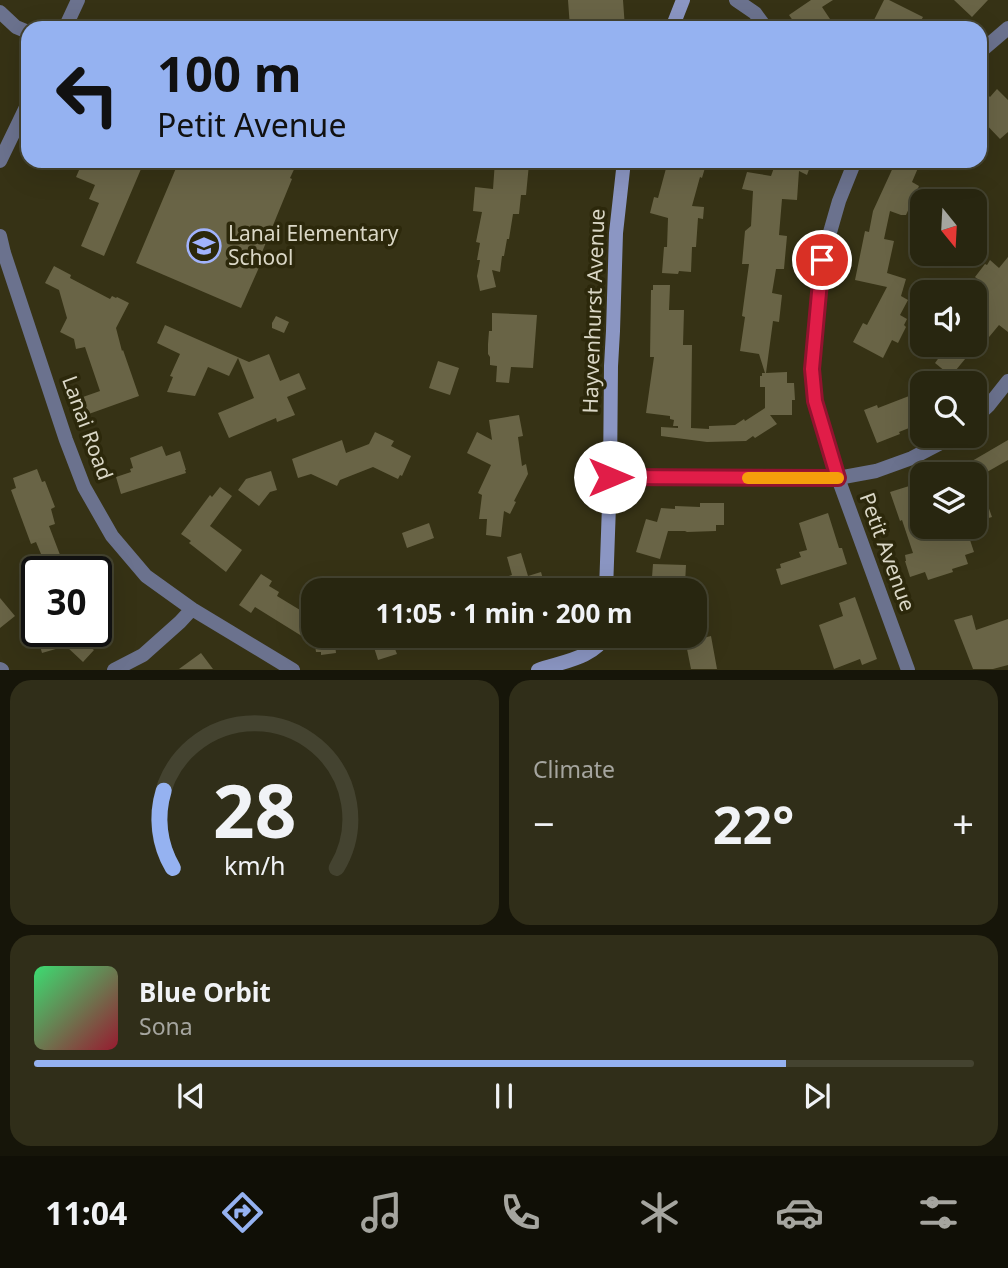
<!DOCTYPE html>
<meta charset="utf-8">
<style>
body{margin:0;font-family:"Noto Sans",sans-serif;background:#302e19;color:#f1f3f6;height:100vh;display:flex;flex-direction:column;font-size:26px;white-space:nowrap}
*{box-sizing:border-box;margin:0}
p{font-size:23px;color:#a5a59f}
.icon{flex:none;width:38px;height:38px;fill:none;stroke:currentColor;stroke-width:2;stroke-linecap:round;stroke-linejoin:round}
.map{position:relative;height:670px;overflow:hidden}
.panel{display:flex;flex-direction:column;gap:10px;padding:10px;background:#161509;flex:1}
.panel>*{flex:none}
.top-card{position:absolute;left:21px;top:21px;width:966px;height:147px;border-radius:21px;box-shadow:0 7px 28px #0002,0 0 0 2px #444330;background:#95b2f1;color:#111;overflow:hidden}
.needle{width:46px;rotate:162deg}
.tools{position:absolute;left:910px;top:189px;display:grid;gap:14px}
.tools a{display:grid;place-items:center;width:77px;height:77px;border-radius:14px;background:#282610;box-shadow:0 7px 28px #0002,0 0 0 2px #444330;font-size:35px}
.speed{position:absolute;left:21px;top:556px;display:flex;gap:14px;font-size:35px;font-weight:700;text-align:center}
.speed>*{display:grid;place-content:center;width:91px;height:91px;border-radius:50%;background:#282610;box-shadow:0 7px 28px #0002,0 0 0 2px #444330;line-height:1}
.speed .limit{border:4px solid #111;border-radius:10px;background:#fff;color:#111}
.pin{position:absolute;display:grid;place-items:center;width:60px;height:60px;color:#fff;margin:-30px;border:4px solid #fff;border-radius:50%;box-shadow:0 2px 7px #0007}
.me{position:absolute;width:77px;margin:-38px;rotate:90deg;stroke-linejoin:round;filter:drop-shadow(0 0 5px #0008)}
.turn{display:flex;align-items:center;gap:24px;height:147px;padding:0 21px;font-size:32px}
.turn .icon{width:91px;height:91px;stroke-width:2.5}
.turn b{display:block;font-size:49px;line-height:60px}
.big{font-size:52px;font-weight:700;line-height:1.1}
.panel .widget{flex:1;display:flex;flex-direction:column;justify-content:center;gap:10px;min-width:0;padding:0 24px;border-radius:21px;background:#302e19}
.panel .dial{align-items:center;gap:0}
.dial svg{height:182px;overflow:visible;fill:none;stroke:#444330;stroke-width:7;stroke-linecap:round;text-anchor:middle}
.dial text{fill:#f1f3f6;stroke:none}
.song{display:flex;align-items:center;gap:21px}
.cover{width:84px;height:84px;border-radius:10px;background:linear-gradient(135deg,hsl(140 70% 55%),hsl(350 70% 35%))}
.played{height:7px;border-radius:4px;background:linear-gradient(90deg,#95b2f1 80%,#444330 80%)}
.keys{display:flex;justify-content:space-around;direction:ltr}
.heat{display:flex;justify-content:space-between;align-items:center;font-size:38px;direction:ltr}
.panel .tiles{flex:1;display:grid;gap:10px;grid-template-columns:1fr 1fr}
.widget:last-child{grid-column:span 2}
.trip{position:absolute;left:301px;top:578px;width:406px;height:70px;border-radius:21px;background:#282610;box-shadow:0 7px 28px #0002,0 0 0 2px #444330;font-weight:700;line-height:70px;text-align:center}
.dock{display:flex;height:112px;justify-content:space-around;align-items:center;background:#100f06;color:#a5a59f}
.dock .icon{width:49px;height:49px}
.dock .on{color:#95b2f1}
.dock b{font-size:32px;color:#f1f3f6}
.map>svg:first-child{display:block}
.building{fill:#696446}
.lines{fill:none;stroke-linecap:round;stroke-linejoin:round}
.street{stroke:#6b728e;stroke-width:14}
.secondary{stroke:#8b96c3;stroke-width:14}
.route-casing{stroke:#92132f;stroke-width:18}
.route{stroke:#e11d48;stroke-width:12}
.slow{stroke:#f59e0b;stroke-width:12}
.labels{text-anchor:middle;stroke-width:7;stroke-linejoin:round;paint-order:stroke}
.poi-label{font-size:21px;fill:#dad7c6;stroke:#2c280b;text-anchor:start}
.street-label{font-size:21px;fill:#dad7c6;stroke:#2c280b}
</style>
<div class="map">
<svg width="1008" height="670" viewBox="0 0 1008 670">
<rect width="100%" height="100%" fill="#363215"/>
<path class="building" d="M568 0H623L625 28H570Z
M811 0H833L822 7 830 19 824 24 827 28H803L799 23 796 25 789 15Z
M884 0H889L923 17 917 28H870Z
M954 0H988L972 17Z
M997 89 1008 100V132L1000 139 980 118V102L987 94 990 97Z
M83 161H121L141 169 104 256 81 246 99 203 89 199 95 185 76 177Z
M179 161H298L290 178 292 179 258 262 261 263 241 308 136 263Z
M495 161H525L524 164H529L526 195H521L519 214H513L509 239H507L504 256H502L500 272 492 270 496 287 480 291 477 276 480 260H477L480 243 476 242 482 212 473 211 475 187 493 189Z
M668 161H707L702 178 700 177 692 206 704 207 703 219 698 218 696 247H692L691 272 679 271 678 274 662 273 664 247H667L668 218 650 213 654 197 658 198Z
M775 161H812L807 175 799 171 797 200 782 199 779 235 787 236 784 269H776L772 293 782 295 779 322 773 321 766 373 787 372V383H794L795 400H792V415H770L777 424 755 438 753 436 746 441 707 442 661 436V427L678 428V426H673L674 420 670 419V416L646 413 654 357H650L651 290H653V285H670L669 310H684L683 345H692L691 428 709 429V426L735 425 744 419 745 421 765 408V387H760V376H762V373H765L759 354 740 351 745 317 742 316 749 264H742L745 231 751 226 753 191 742 189 747 172 771 176 776 162Z
M896 161H921L912 182 919 186 906 215H901L890 211 884 239 894 241 887 273 906 279 901 296 908 300 900 315 907 319 904 325 906 327 898 343 892 340 883 358 853 342 863 323 867 325 887 287 855 280 865 231 869 232 873 211Z
M1008 257V332L999 325 975 354V347L951 376 935 363 943 352 948 356 957 345H975V302L987 287 975 277 985 264 987 265 990 260 999 268Z
M54 266 71 275 70 278 110 299 112 296 116 298 117 297 129 303 116 328 122 351 123 350 139 396 86 415 80 398 100 391 85 347 76 349 74 339 60 332 67 318 59 290 45 283Z
M492 313 537 315 533 368 511 367 509 383 496 382 497 366 490 365V357L488 354V344L489 331H492Z
M276 316 289 322 284 333 272 328V323Z
M165 325 249 362 269 354 280 381 299 373 306 389 287 397 295 415 277 422 276 418 229 438 218 413 254 398 238 358 229 376 208 367 195 396 167 392 173 377 170 376 180 354 157 343Z
M438 361 459 368 450 395 429 388Z
M922 391V421L914 424V426L899 432 900 434 877 443 864 410 877 405 878 408Z
M519 415 523 436 518 437 522 466 526 464 528 474 514 501 516 502 510 514 504 511 501 537 486 535 487 519H479L482 495 478 493 491 465 467 453 477 432 492 440 489 420Z
M375 432 394 441 391 446 411 456 402 476 400 475 398 479 373 467 340 480 337 486 311 474 298 478 292 459 342 440 346 453 369 444Z
M1008 440V460L987 472 986 470 980 474 972 461Z
M162 446 166 456 180 451 186 470H185L186 473 121 494 116 477 131 472 130 469 133 468 130 458Z
M37 469 42 482 45 481 55 507 51 509 55 524 49 526 62 560 46 566 36 542 31 544 11 490 16 488 13 478Z
M271 471 277 490 270 492 259 506 238 490 246 479Z
M922 482V527H949L953 541 969 537 974 552 965 555 968 564 952 569 953 572 928 580 925 572 910 577 905 561H906L905 555 913 553 902 520 900 521 890 492Z
M220 487 232 496 210 526 242 550 226 572 189 543 191 541 181 534 210 495 212 497Z
M700 503H724V525H716V531L687 532 685 531H668L660 559 636 552 646 519 657 522 661 508 675 509V506L700 507Z
M987 503 992 517 975 522V507Z
M828 513 839 548H842L847 564 781 585 776 569 781 568 780 564 801 557 799 552 807 550 799 523Z
M429 523 434 538 407 548 402 533Z
M521 553 528 576 541 572 546 590H507L503 578 512 575 507 557Z
M653 564 686 565 685 584 671 583V584H666L665 590H651Z
M261 574 272 581 269 586 279 592 277 596 300 610 299 613 313 622V643L255 607 251 613 239 605Z
M855 597 877 659 862 665 860 659 834 669 819 625 843 616 839 603Z
M0 598 15 616 0 628Z
M972 615 976 630 1008 619V665L993 669H973L954 620Z
M36 632H80L93 643 90 647 94 650 83 662 66 646 42 653Z
M334 635 336 653 321 655V652H316L314 638Z
M370 635H430V638L395 649 397 654 378 660Z
M682 635H702L703 638 711 636 717 669H691L686 644Z
M201 653 213 669H179Z"/>
<g class="lines">
<path class="street" d="M736 0 755 13 766 28
M0 12 16 27 28 32
M65 28 78 0
M980 52 1008 28
M0 161 28 103
M855 161 839 201 822 260 812 369 815 401 838 478 908 670
M0 236 4 253 66 440 84 487 112 536 146 576 192 609 293 670
M975 418 989 405 1008 381
M610 477 838 478 876 471 912 458 954 436
M0 669 2 670
M114 670 143 655 180 622 192 609"/>
<path class="secondary" d="M672 28 683 0
M606 590 610 477 611 366 613 331 616 233 624 161
M538 670C561 662 595 658 606 635"/>
</g>
<g class="lines">
<defs>
<path id="route" d="M610 477 838 478 815 401 812 369 822 260"/>
</defs>
<use href="#route" class="route-casing"/>
<use href="#route" class="route"/>
<path class="slow" d="M748 478H838"/>
</g>
<defs>
<symbol id="school-ring" viewBox="-11 -11 22 22"><circle r="9.5" fill="#2c280b" stroke="#a1b3fd" stroke-width="1.5"/><path d="M0-5L7-2L0 1L-7-2ZM-4 1L0 2.5L4 1V4Q0 6-4 4Z" fill="#a1b3fd"/></symbol>
</defs>
<g fill-rule="evenodd">
<use href="#school-ring" x="185" y="227" width="38" height="38"/>
</g>
<g class="labels">
<g class="poi-label">
<text x="228" y="241">Lanai Elementary<tspan x="228" dy="24">School</tspan></text>
</g>
<g class="street-label">
<text transform="translate(594 311) rotate(-88)" y="7">Hayvenhurst Avenue</text>
<text transform="translate(87 428) rotate(70)" y="7">Lanai Road</text>
<text transform="translate(887 552) rotate(70)" y="7">Petit Avenue</text>
</g>
</g>
</svg>
<div class="tools">
<a><svg class="needle" viewBox="-14 -14 28 28"><path d="M0-13l5 13h-10z" fill="#e53935"/><path d="M0 13l5-13h-10z" fill="#a5a59f"/></svg></a>
<a><svg class="icon" aria-label="sound" viewBox="0 0 24 24"><path d="M4 9h4l5-4v14l-5-4H4zM17 9q2 3 0 6"/></svg></a>
<a><svg class="icon" aria-label="search" viewBox="0 0 24 24"><circle cx="10" cy="10" r="6"/><path d="M15 15l6 6"/></svg></a>
<a><svg class="icon" aria-label="layers" viewBox="0 0 24 24"><path d="M12 4l9 5-9 5-9-5zM3 14l9 5 9-5"/></svg></a>
</div>
<div class="speed"><div class="limit">30</div></div>
<div class="pin" style="left:822px;top:260px;background:#d93025"><svg class="icon" aria-label="arrive" viewBox="0 0 24 24"><path d="M6 21V4h12l-3 4 3 4H6"/></svg></div>
<svg class="me" style="left:610px;top:477px" viewBox="-20 -20 40 40"><circle r="19" fill="#fff"/><path d="M0-13L10 11 0 6-10 11z" fill="#e11d48"/></svg>
<div class="trip">11:05 · 1 min · 200 m</div>
<div class="top-card">
<div class="turn"><svg class="icon" aria-label="left" viewBox="0 0 24 24"><path d="M17 20v-9H6M10 6l-5 5 5 5"/></svg><div><b>100 m</b>Petit Avenue</div></div>
</div>
</div>
<section class="panel">
<div class="tiles">
<div class="widget dial"><svg viewBox="0 0 100 80">
<path d="M14 69A42 42 0 1 1 86 69"/>
<path d="M14 69A42 42 0 0 1 10 35" stroke="#95b2f1"/>
<text x="50" y="56" font-size="32" font-weight="700">28</text>
<text x="50" y="72" font-size="11">km/h</text>
</svg></div>
<div class="widget"><p>Climate</p>
<div class="heat"><a>−</a><b class="big">22°</b><a>+</a></div>
</div>
<div class="widget">
<div class="song"><i class="cover"></i><div><b>Blue Orbit</b><p>Sona</p></div></div>
<div class="played"></div>
<div class="keys"><svg class="icon" aria-label="previous" viewBox="0 0 24 24"><path d="M18 5L8 12l10 7zM5 5v14"/></svg><svg class="icon" aria-label="pause" viewBox="0 0 24 24"><path d="M8 5v14M16 5v14"/></svg><svg class="icon" aria-label="next" viewBox="0 0 24 24"><path d="M6 5l10 7-10 7zM19 5v14"/></svg></div>
</div>
</div>
</section>
<nav class="dock">
<b>11:04</b>
<svg class="icon on" aria-label="directions" viewBox="0 0 24 24"><path d="M12 3l9 9-9 9-9-9zM9 14v-3h6M13 9l2 2-2 2"/></svg>
<svg class="icon" aria-label="music" viewBox="0 0 24 24"><path d="M9 18V5l10-2v13"/><circle cx="6" cy="18" r="3"/><circle cx="16" cy="16" r="3"/></svg>
<svg class="icon" aria-label="phone" viewBox="0 0 24 24"><path d="M5 4h4l2 5-3 2q2 4 5 5l2-3 5 2v4C11 20 4 13 5 4z"/></svg>
<svg class="icon" aria-label="climate" viewBox="0 0 24 24"><path d="M12 3v18M4 7l16 10M4 17L20 7"/></svg>
<svg class="icon" aria-label="car" viewBox="0 0 24 24"><path d="M5 17H2v-5l4-1 3-4h7l3 4 3 1v5h-3M9 17h6M6 11h13"/><circle cx="7" cy="17" r="2"/><circle cx="17" cy="17" r="2"/></svg>
<svg class="icon" aria-label="filters" viewBox="0 0 24 24"><path d="M4 7h16M4 17h16"/><circle cx="9" cy="7" r="2"/><circle cx="15" cy="17" r="2"/></svg>
</nav>
